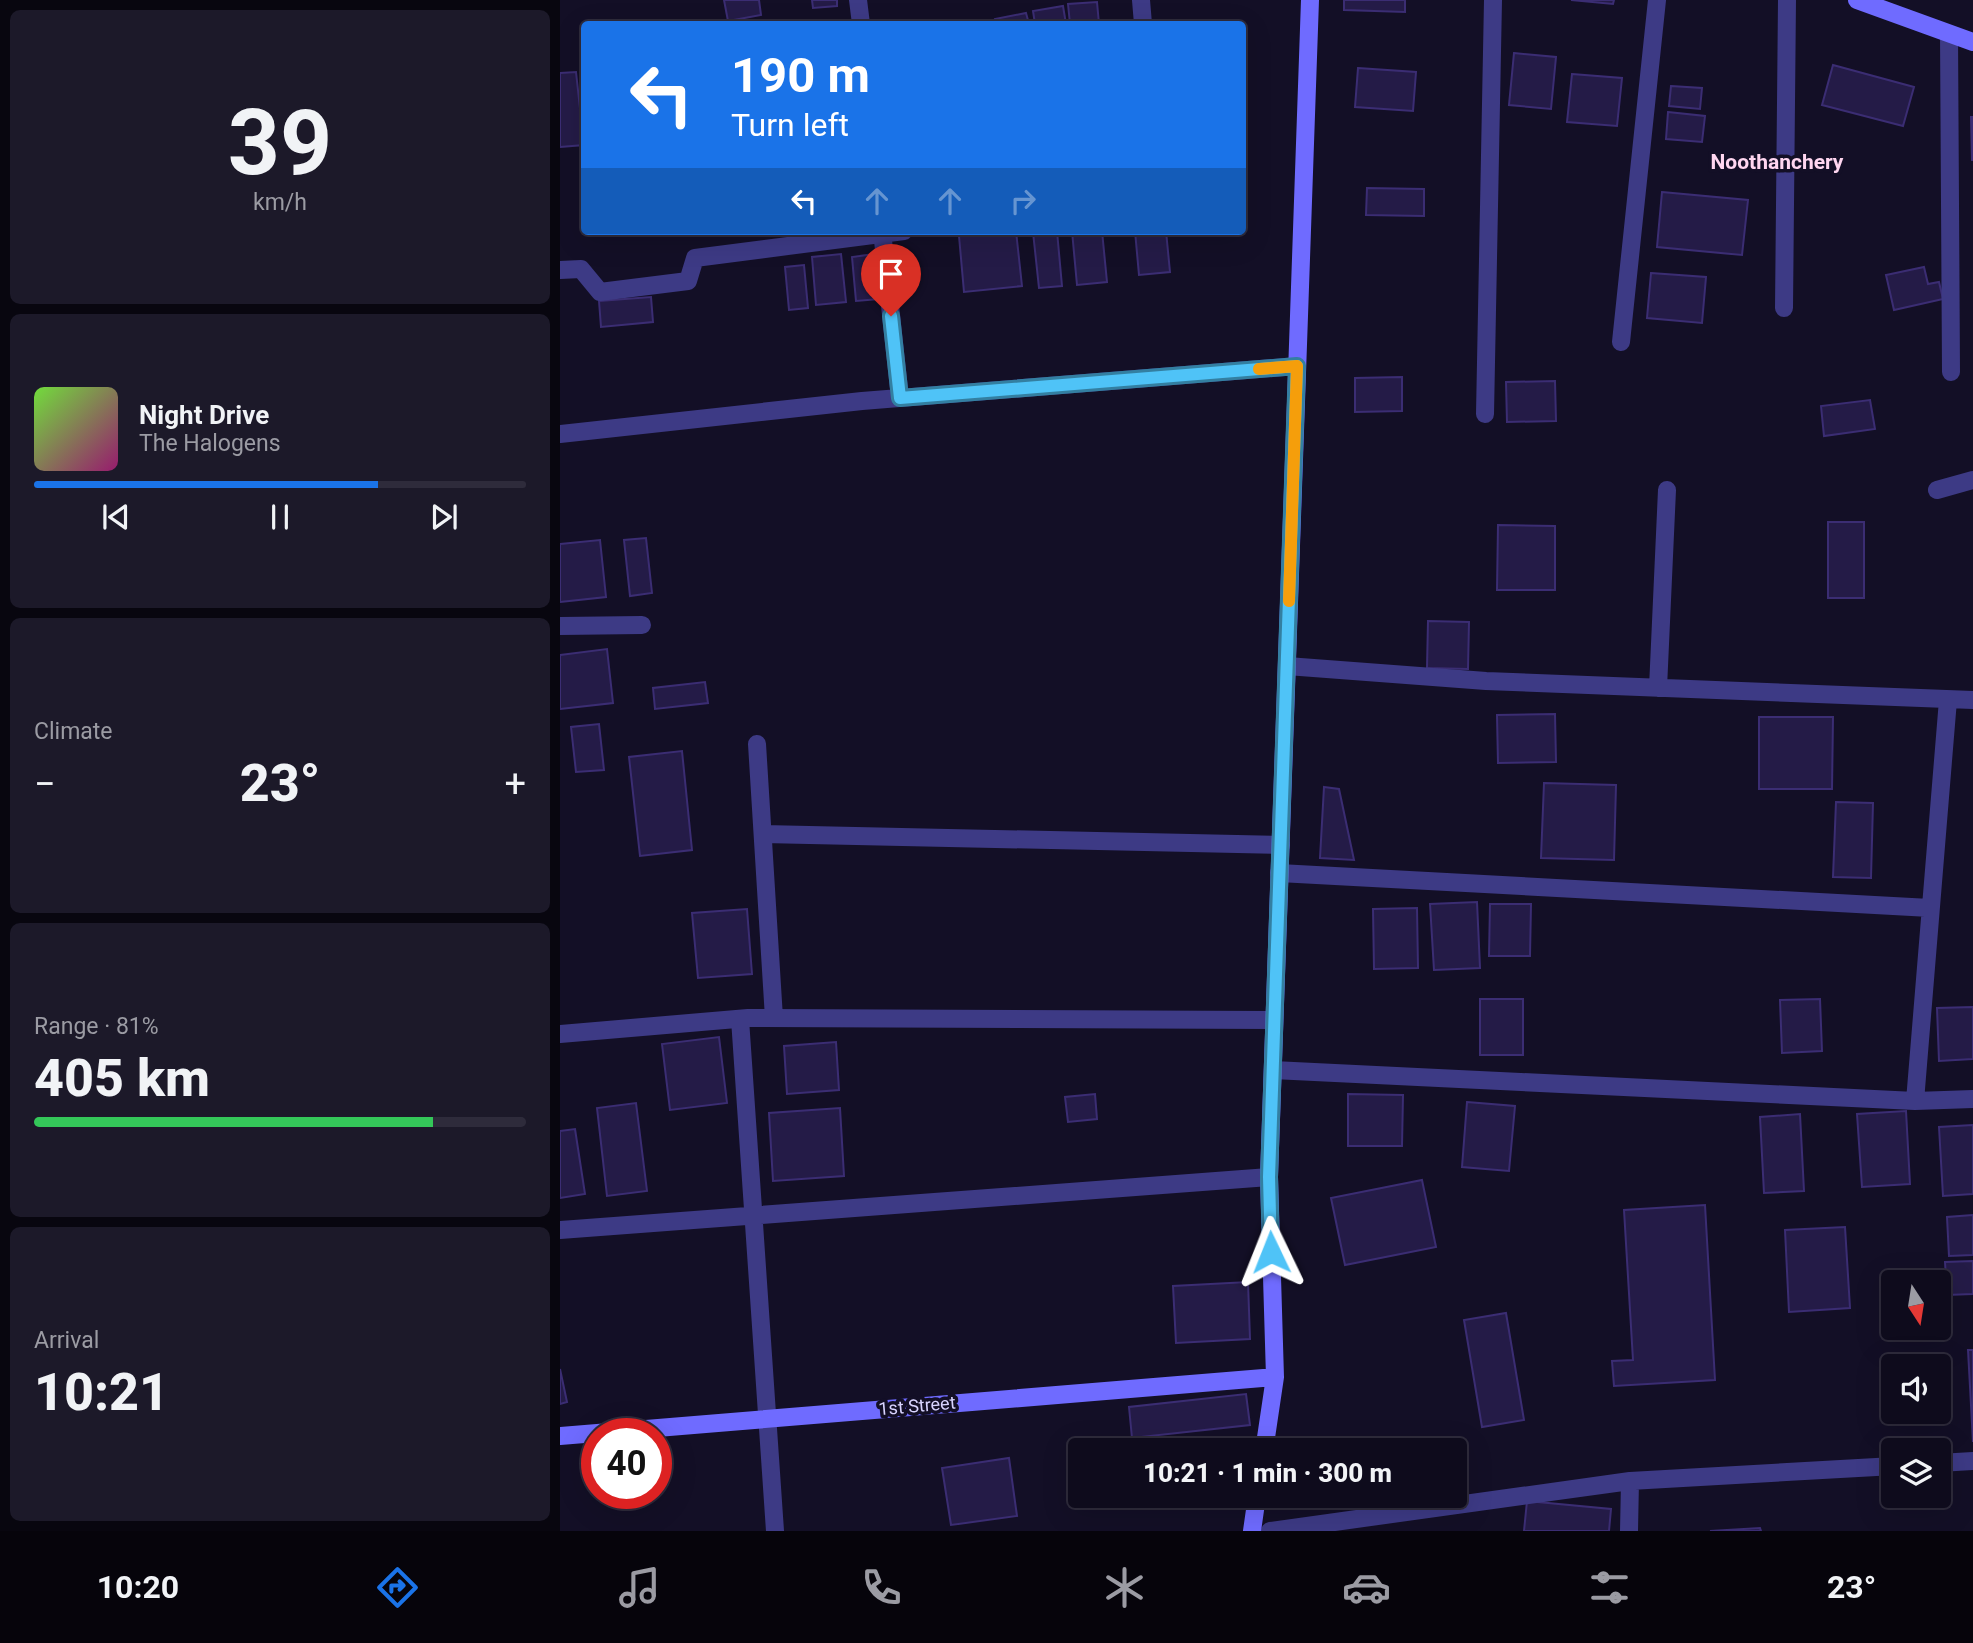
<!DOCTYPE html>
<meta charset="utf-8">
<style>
body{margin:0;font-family:Roboto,sans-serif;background:#1c1929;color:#f1f3f6;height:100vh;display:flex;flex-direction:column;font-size:26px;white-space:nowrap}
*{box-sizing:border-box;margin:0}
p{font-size:23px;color:#9b9ba3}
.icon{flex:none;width:38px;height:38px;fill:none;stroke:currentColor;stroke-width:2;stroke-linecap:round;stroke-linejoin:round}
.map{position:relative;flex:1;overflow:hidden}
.details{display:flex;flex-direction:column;gap:10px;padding:10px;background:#08060f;width:560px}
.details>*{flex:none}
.top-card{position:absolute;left:21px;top:21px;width:665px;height:214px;border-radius:7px;box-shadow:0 7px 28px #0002,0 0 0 2px #2e2b3b;background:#1a73e8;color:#fff;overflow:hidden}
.needle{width:46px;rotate:168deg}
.buttons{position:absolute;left:1321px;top:1270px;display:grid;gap:14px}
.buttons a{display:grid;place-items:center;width:70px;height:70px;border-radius:7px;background:#0e0b1c;box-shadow:0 7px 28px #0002,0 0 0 2px #2e2b3b;font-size:35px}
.speed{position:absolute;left:21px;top:1418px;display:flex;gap:14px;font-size:35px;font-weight:700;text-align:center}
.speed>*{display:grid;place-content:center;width:91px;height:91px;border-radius:50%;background:#0e0b1c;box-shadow:0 7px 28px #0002,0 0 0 2px #2e2b3b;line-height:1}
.speed .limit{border:10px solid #d22;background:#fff;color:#111}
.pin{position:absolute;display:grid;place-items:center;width:60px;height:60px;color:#fff;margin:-72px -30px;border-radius:50% 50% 50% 0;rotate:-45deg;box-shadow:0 0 7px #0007}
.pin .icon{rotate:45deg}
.me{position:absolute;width:77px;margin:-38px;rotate:358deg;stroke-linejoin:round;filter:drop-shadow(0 0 5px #0008)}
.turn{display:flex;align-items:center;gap:24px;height:147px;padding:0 35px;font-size:32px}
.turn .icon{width:91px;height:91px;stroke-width:2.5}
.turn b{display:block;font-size:49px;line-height:60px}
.lanes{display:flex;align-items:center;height:66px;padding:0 35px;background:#0003;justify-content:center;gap:35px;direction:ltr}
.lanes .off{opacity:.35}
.big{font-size:52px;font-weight:800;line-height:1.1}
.details .widget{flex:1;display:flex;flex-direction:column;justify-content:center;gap:10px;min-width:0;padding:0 24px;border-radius:10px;background:#1c1929}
.details .dial{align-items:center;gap:0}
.dial b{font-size:91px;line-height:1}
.song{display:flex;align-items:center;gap:21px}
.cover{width:84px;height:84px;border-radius:10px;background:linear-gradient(135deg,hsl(100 70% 55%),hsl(320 70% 35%))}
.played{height:7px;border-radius:4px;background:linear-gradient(90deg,#1a73e8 70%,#2e2b3b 70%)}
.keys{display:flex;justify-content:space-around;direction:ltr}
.heat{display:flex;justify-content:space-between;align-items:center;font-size:38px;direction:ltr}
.charge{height:10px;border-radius:5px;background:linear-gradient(90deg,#34c759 81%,#2e2b3b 0)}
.trip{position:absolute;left:508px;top:1438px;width:399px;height:70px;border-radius:7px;background:#0e0b1c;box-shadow:0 7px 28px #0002,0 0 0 2px #2e2b3b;font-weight:800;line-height:70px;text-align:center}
.tab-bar{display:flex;height:112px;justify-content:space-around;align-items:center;background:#06040b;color:#9b9ba3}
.tab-bar .icon{width:49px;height:49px}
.tab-bar .current{color:#1a73e8}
.tab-bar b{font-size:32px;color:#f1f3f6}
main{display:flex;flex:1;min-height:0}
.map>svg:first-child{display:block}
.building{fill:#241b47;stroke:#3b2d73;stroke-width:2}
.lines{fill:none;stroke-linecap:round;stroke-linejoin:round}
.street{stroke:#3d3a85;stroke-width:18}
.secondary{stroke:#6f6bff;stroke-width:18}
.route-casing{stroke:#337fa1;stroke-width:18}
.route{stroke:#4fc3f7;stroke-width:12}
.slow{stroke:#f59e0b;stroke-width:12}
.labels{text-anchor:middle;stroke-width:7;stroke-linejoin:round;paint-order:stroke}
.street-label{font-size:18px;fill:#d9d4ff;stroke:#130f26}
.quarter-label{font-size:21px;font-weight:bold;fill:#ffd6f0;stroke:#130f26}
</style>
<main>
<section class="details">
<div class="widget dial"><b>39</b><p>km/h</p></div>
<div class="widget">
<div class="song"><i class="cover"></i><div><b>Night Drive</b><p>The Halogens</p></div></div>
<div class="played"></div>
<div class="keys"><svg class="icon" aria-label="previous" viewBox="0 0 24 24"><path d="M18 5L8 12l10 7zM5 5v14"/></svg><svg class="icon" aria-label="pause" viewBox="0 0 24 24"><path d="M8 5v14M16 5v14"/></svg><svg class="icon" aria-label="next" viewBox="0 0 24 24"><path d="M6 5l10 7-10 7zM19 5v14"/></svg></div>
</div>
<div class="widget"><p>Climate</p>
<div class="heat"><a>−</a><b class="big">23°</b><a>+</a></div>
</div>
<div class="widget"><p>Range · 81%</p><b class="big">405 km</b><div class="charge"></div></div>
<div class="widget"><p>Arrival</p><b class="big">10:21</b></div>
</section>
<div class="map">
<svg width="1413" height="1531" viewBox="0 0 1413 1531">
<rect width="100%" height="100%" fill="#130f26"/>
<path class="building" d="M164 0H199L201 15 168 21Z
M252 0H277V6L253 8Z
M784 0H845V12L784 10Z
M1011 0H1054L1053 4Z
M537 2 539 24H510L508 4Z
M503 6 506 24H475L473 11Z
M466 13 469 24H436L435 19Z
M954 53 996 57 991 109 949 105Z
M1273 65 1354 87 1343 126 1262 105Z
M798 68 856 72 853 111 795 107Z
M16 72 24 145 0 147V73Z
M1012 74 1062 78 1057 126 1007 122Z
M1111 86 1142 88 1140 109 1109 106Z
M1108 112 1145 116 1142 142 1106 139Z
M1411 117H1413V160H1412Z
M807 188 864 189V216L806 215Z
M1102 192 1188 200 1182 255 1097 247Z
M456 231 462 286 404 292 399 236Z
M497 231 502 286 479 288 473 232Z
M512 231H542L547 282 517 285Z
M575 231H606L610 272 579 275Z
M281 254 286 302 256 305 252 257Z
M315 254 319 299 296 301 292 257Z
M244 265 248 308 229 310 225 267Z
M1364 267 1368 284 1379 282 1383 299 1334 310 1326 275Z
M1091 273 1146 277 1142 323 1087 318Z
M91 297 93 322 41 327 39 301Z
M842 377V411L795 412V378Z
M995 381 996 421 947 422 946 382Z
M1310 400 1315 429 1264 436 1261 406Z
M1268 522H1304V598H1268Z
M938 525 995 526V590H937Z
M86 538 92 593 70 596 64 540Z
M40 540 46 597 0 602V544Z
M868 621 909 622 908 669 867 668Z
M47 649 53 703 0 709V655Z
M145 682 148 703 95 709 93 688Z
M995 714 996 762 938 763 937 715Z
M1199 717H1273L1272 789H1199Z
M39 724 44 770 16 772 11 727Z
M122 751 132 850 80 856 69 757Z
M984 783 1056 785 1054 860 981 858Z
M764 787 779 789 794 860 760 858Z
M1276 802 1313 803 1311 878 1273 877Z
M917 902 920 968 874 970 870 904Z
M930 904H971L970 956H929Z
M857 908 858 968 814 969 813 909Z
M187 909 192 974 138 978 132 913Z
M920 999H963V1055H920Z
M1260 999 1262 1051 1222 1053 1220 1000Z
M1413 1007V1059L1379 1061 1377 1008Z
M159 1037 167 1103 110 1110 102 1044Z
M276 1042 279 1090 227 1094 224 1046Z
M535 1094 537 1119 508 1122 505 1097Z
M788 1094 843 1095 842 1146H788Z
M907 1102 955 1106 949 1171 902 1167Z
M76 1103 87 1191 47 1196 37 1108Z
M280 1108 284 1176 213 1181 209 1113Z
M1346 1111 1350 1184 1302 1187 1297 1114Z
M1240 1114 1244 1191 1204 1193 1200 1117Z
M1413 1125V1194L1383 1196 1379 1127Z
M15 1129 25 1194 0 1198V1131Z
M862 1180 876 1247 785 1265 771 1198Z
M1145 1205 1155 1380 1054 1386 1052 1361 1073 1360 1064 1210Z
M1413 1215V1255L1389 1256 1387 1217Z
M1285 1227 1290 1308 1229 1312 1225 1230Z
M1413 1261V1294L1387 1295 1385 1262Z
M688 1282 690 1339 616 1343 613 1286Z
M946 1313 964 1420 922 1427 904 1320Z
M1408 1350H1413V1442Z
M0 1369 7 1402 0 1404Z
M686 1394 690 1425 572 1438 569 1407Z
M449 1458 457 1516 391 1525 382 1468Z
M967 1501 1051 1509 1049 1531H964Z
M1200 1528 1201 1531H1150Z"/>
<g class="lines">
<path class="street" d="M298 0 301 24
M581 0 583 24
M1389 34 1391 372
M322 231 340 398
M0 270 21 269 40 292 128 281 135 258 344 231
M1224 308 1227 0
M1061 342 1097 0
M925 414 933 0
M0 434 302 401 737 366
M1377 490 1413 480
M0 626 82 625
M727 666 926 681 1413 700
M1098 688 1107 490
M197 744 214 1018
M203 834 721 845
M719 873 1370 908
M180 1019 215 1531
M0 1034 188 1018 714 1020
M713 1070 1355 1101 1413 1099
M1355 1101 1388 700
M0 1230 709 1177
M1379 1463 1413 1461
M710 1531 1070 1481 1334 1466
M1069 1531 1070 1481"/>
<path class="secondary" d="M1297 0 1413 42
M0 1436 715 1377
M704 1451 715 1377 709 1177 750 0
M692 1531 697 1496"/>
</g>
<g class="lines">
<defs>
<path id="route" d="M331 316 340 398 737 366 709 1177 711 1252"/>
</defs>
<use href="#route" class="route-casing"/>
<use href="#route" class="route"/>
<path class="slow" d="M699 369 737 366 729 601"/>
</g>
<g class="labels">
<g class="street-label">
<text transform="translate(357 1406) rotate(-5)" y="6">1st Street</text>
</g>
<g class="quarter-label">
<text x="1217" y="169">Noothanchery</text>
</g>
</g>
</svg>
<div class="buttons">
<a><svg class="needle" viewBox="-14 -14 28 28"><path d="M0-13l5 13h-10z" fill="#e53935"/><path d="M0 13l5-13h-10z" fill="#9b9ba3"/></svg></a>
<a><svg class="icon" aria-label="sound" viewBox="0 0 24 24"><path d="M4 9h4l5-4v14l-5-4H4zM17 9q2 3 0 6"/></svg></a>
<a><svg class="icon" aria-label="layers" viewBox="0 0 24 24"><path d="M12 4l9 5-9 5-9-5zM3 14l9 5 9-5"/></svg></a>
</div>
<div class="speed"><div class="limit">40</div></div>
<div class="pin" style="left:331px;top:316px;background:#d93025"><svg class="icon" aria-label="arrive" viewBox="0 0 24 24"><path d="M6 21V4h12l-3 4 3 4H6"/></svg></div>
<svg class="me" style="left:711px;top:1252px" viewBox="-20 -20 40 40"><path d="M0-17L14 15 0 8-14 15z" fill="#4fc3f7" stroke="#fff" stroke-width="4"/></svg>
<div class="trip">10:21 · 1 min · 300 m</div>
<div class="top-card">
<div class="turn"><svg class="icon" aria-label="left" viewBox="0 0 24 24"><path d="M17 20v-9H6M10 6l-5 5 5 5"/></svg><div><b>190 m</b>Turn left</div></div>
<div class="lanes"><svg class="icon" aria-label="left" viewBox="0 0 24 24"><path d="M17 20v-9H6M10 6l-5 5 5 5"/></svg><svg class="icon off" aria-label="ahead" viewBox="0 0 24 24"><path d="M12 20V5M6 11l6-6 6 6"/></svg><svg class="icon off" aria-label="ahead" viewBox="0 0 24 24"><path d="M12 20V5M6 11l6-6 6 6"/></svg><svg class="icon off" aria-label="right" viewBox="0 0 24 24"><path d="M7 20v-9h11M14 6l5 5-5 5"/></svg></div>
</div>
</div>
</main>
<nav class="tab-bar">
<b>10:20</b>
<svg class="icon current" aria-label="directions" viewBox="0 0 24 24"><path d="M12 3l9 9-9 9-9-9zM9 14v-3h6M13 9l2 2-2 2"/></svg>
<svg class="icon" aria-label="music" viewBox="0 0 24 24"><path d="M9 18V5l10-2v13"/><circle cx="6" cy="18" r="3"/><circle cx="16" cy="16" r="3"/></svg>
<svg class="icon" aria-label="phone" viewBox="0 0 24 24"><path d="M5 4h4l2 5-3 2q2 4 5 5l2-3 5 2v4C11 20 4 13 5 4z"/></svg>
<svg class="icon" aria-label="climate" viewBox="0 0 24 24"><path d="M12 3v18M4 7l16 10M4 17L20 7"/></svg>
<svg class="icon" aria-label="car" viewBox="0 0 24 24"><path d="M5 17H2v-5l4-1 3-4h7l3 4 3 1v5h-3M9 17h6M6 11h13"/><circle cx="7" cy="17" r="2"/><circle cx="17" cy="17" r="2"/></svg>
<svg class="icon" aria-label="filters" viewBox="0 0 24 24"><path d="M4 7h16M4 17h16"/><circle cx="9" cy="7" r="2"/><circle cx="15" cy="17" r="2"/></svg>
<b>23°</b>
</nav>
